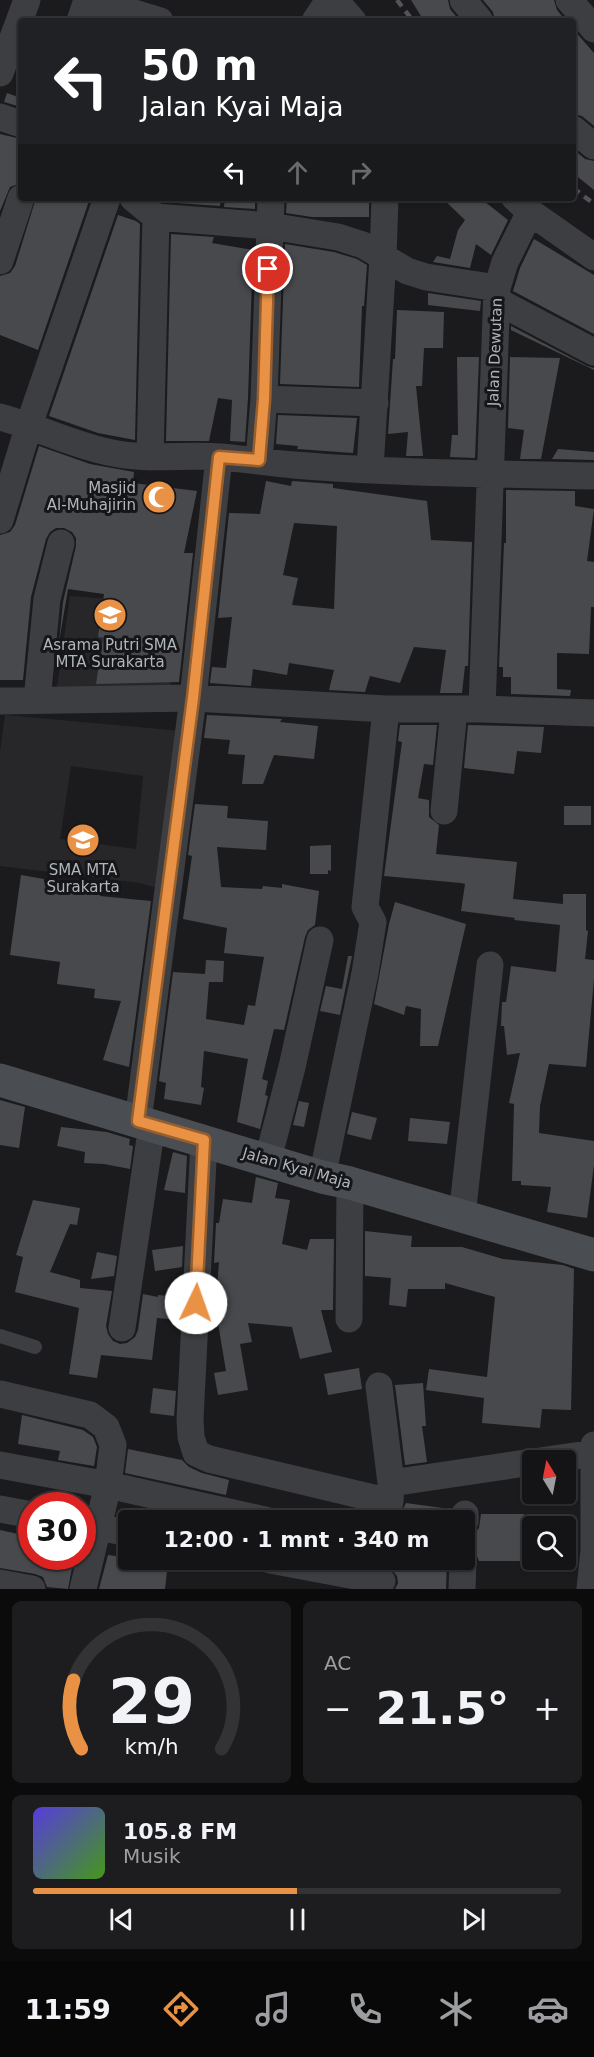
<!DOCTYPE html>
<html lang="id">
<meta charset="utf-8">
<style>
body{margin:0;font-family:"DejaVu Sans",sans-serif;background:#1d1d1f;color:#f1f3f6;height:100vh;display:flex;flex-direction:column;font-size:22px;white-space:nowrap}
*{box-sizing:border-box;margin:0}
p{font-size:20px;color:#9d9ea1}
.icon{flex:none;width:33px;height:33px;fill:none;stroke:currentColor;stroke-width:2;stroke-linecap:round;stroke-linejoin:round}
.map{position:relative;height:1589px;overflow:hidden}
.panel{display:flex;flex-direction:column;gap:12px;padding:12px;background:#0b0b0c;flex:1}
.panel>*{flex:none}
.top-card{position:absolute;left:18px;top:18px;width:558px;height:183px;border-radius:6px;box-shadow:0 2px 4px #0004,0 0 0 2px #333335;background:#202124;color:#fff;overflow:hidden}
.needle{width:39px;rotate:350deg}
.tools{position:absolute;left:522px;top:1450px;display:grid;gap:12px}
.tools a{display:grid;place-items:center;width:54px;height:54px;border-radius:6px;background:#141416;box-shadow:0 2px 4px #0004,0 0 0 2px #333335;font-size:30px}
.speed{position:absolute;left:18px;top:1492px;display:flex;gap:12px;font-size:30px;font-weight:700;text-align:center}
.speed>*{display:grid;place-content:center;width:78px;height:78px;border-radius:50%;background:#141416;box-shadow:0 2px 4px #0004,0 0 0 2px #333335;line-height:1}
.speed .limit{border:9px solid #d22;background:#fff;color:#111}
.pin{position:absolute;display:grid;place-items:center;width:51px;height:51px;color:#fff;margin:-26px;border:3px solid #fff;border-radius:50%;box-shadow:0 2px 6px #0007}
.me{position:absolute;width:66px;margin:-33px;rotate:3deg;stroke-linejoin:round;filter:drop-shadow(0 0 4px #0008)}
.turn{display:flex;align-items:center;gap:21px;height:126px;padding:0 24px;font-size:27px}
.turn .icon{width:78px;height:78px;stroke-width:2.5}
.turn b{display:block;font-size:42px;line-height:51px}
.lanes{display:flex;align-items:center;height:57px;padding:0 24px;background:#0003;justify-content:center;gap:30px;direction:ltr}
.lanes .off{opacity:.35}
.big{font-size:45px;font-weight:800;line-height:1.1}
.panel .widget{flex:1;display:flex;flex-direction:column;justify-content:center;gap:9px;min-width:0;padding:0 21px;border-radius:9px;background:#1d1d1f}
.panel .dial{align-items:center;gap:0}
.dial svg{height:156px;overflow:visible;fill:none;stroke:#333335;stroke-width:7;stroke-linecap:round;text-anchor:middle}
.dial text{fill:#f1f3f6;stroke:none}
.song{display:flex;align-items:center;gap:18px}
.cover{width:72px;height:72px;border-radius:9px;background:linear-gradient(135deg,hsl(250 70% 55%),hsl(100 70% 35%))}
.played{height:6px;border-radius:3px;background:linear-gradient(90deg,#e99246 50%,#333335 50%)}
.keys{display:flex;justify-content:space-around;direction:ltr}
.heat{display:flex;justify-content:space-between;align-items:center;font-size:33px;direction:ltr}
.panel .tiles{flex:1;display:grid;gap:12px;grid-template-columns:1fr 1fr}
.widget:last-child{grid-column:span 2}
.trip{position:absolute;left:118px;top:1510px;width:357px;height:60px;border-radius:6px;background:#141416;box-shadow:0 2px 4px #0004,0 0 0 2px #333335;font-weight:800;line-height:60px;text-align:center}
.dock{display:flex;height:96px;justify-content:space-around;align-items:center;background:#080809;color:#9d9ea1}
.dock .icon{width:42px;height:42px}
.dock .current{color:#e99246}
.dock b{font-size:27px;color:#f1f3f6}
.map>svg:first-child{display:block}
.built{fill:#27272a;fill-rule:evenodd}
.building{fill:#48494d;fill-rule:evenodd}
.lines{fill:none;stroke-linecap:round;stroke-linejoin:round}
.lane{stroke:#3c3e42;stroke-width:14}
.street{stroke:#3c3e42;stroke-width:27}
.secondary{stroke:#4a4d52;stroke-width:33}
.rail{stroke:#515459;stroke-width:4.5;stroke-dasharray:8 6;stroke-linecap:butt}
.route-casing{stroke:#975f2e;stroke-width:15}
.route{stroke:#e99246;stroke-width:10}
.labels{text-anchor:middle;stroke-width:6;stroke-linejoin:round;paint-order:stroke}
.street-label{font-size:15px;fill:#aeb5bb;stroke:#161618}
.poi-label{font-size:15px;fill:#aeb5bb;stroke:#161618}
</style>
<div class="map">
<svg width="594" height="1589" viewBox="0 0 594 1589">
<rect width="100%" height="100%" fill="#1b1b1d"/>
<path class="built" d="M70 596 176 604 170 693 56 694Z
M5 715 182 731 164 890 140 883 0 866V752ZM71 766 143 776 136 849 60 839Z"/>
<path class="building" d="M411 0H448L450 9 460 21H424Z
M483 0H554L557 10 566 21H495L493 12Z
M573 29 594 53V126L582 116 573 114Z
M7 93 21 98V107L4 102Z
M0 134 21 139V183L10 187 0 211Z
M573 149 585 159 594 161V190L573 173Z
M36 198H90L38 350 0 335V276L10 273 15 266Z
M158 198H221L220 206 162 202Z
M225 198H255V209L224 207Z
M287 198H346L369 202V217H312L286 213Z
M442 198H480L508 220 491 255 476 244 470 268 433 262 437 256 450 259 458 230 465 220Z
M118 215 136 221 140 224 135 440 98 433 49 416Z
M171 234 214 237 212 243 253 250 248 398 245 442 230 441 232 400 218 398 209 441H166Z
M534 239 594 275V334L513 291 520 268Z
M285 244 334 252 357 259 367 265 364 306H362L359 387 280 384Z
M428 293 481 301 480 311 428 305Z
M397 310 444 312 443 348H424L422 386H416L423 456H406L408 432 388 434 393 359H395Z
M511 326 587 366 594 368V370L511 330Z
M457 357H479L475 458 450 457 452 435H458Z
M510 357 560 358 541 459H520L524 430 508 428Z
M278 415 357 418 353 453 297 449 298 446 276 444Z
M39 446 90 464 134 472 133 483 197 491 184 553H193L179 682 96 684 103 638 98 637 104 594 68 589 59 642 63 602 76 546V538L72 532 64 528H56L50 532 46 539 31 597 23 680H0V535L10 532 15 525Z
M558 449 594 452V460L552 459Z
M266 481 291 486 292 481 333 484V488L427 501 431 540 472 542 468 666H465L462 693H440L446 650 414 647 400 683 370 676 365 692 329 690 334 670 289 663 287 675 253 669 251 686 210 683 212 667 226 668 232 617 218 618 229 513 260 514ZM294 523 337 526 334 609 292 605 298 578 283 575Z
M506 490 575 491V506L594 509 587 561 594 562V607H591L589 654 557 653V689L571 690 570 696 511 694V677H503V667H499L504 543H506Z
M207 715 282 719 280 722 318 726 314 759 274 755 263 784H242L245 755 228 754 230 740 204 738Z
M400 725H437L433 765 424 764 418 798 429 800V817L439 825 436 854 517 862 513 899 563 904V894H586V930L588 931 585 959 594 960V979L586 1067 549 1064 540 1106 539 1133 594 1141V1165L587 1218 547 1212 551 1187 521 1185V1181H512L514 1104 509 1103 520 1053 507 1055 504 1026H501L502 1002H506L511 966 556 972 560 925 514 920 515 918 461 911 465 884 461 883 384 876 402 742 398 741Z
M468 725 544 727 541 753 517 751 514 774 464 768Z
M195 804 228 806 227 818 268 821 266 850 217 847 221 887 262 889 263 886 282 888V884L319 891 315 925 308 930 305 937 284 1030 274 1029 262 1079 268 1081 265 1095 268 1096 260 1129 237 1122 248 1059 204 1051 201 1087 204 1088 201 1105 164 1099 166 1083 159 1081 173 972 205 974 206 960 224 961 223 982H209L206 1019 244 1025 248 1005 255 1006 264 957 224 953 227 928 183 919 192 856 188 855Z
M564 806H591V825H564Z
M331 845V871L328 870V874H310V846Z
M21 875 44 879V882L101 890 100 896 151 901 129 1067 103 1060 121 1001 94 998 95 989 57 984 60 962 10 955Z
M395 902 466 924 438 1046H420L421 1009 406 1006 404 1015 374 1004 389 924Z
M348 956H352L340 1015 320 1011 326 986 342 989Z
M0 1100 25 1107 19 1148 0 1145Z
M299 1101 309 1103 304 1127 293 1125Z
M352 1112 377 1118 371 1140 347 1134Z
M410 1118 450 1122 447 1144 408 1141Z
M61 1127 107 1132 130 1139 129 1145 133 1146 130 1169 104 1164 84 1163 85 1152 57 1146Z
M173 1152 187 1156 185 1193 164 1190Z
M256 1177 278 1183 275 1198 290 1200 282 1244 307 1250 310 1239H334L333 1310H321L332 1352 300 1359 292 1327 248 1323 252 1342 240 1344 248 1390 218 1395 214 1373 226 1371 218 1323 211 1322 212 1300 216 1301 219 1262 214 1263 216 1223H219L223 1199 252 1203Z
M33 1200 80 1208 77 1225 70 1224 50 1272 80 1280V1288L112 1291 106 1326 108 1334 113 1341 120 1344 127 1343 135 1337 138 1330 143 1294 158 1297V1295L180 1297 179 1320 157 1318 152 1360 101 1355 97 1378 69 1374 79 1308 15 1292 23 1257 16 1255Z
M365 1231 412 1236 411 1247H462L503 1259 563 1265 574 1269 571 1410 542 1409 540 1428 482 1423 484 1398 426 1390 429 1369 487 1377 495 1297 445 1283V1289H408L406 1307 389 1305 391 1278 365 1276Z
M183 1246 182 1267 155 1271 152 1250Z
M97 1252 117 1256 114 1276 91 1279Z
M359 1368 362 1389 328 1395 324 1374Z
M423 1383 426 1426H422L427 1462 405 1465 395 1385Z
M153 1388 176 1391 174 1416 150 1413Z
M22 1415 83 1430 93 1437 97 1447 94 1466 58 1460 60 1451 18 1444Z
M128 1449 182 1460 189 1467 202 1473 229 1480 226 1495 125 1473Z
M406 1503 450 1509 449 1521H350L352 1509 390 1518 401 1513Z
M481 1514H524V1561H479L474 1549V1534L479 1528Z
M0 1530 32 1537V1557H74L68 1589 47 1587 43 1577 35 1574 0 1568Z
M108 1555 129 1558V1560L168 1563 165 1589H99Z
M390 1560H447L446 1589H395L398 1583 397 1576 389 1567Z"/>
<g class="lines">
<path class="lane" d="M0 1336 35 1347"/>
<path class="street" d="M92 0 160 21
M335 0 353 21
M463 0 480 21
M569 0 594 29
M80 21 87 0
M315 21 329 0
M0 73 27 0
M0 117 21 124
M573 129 594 146
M133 198 156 217 270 226 338 237 363 245 407 271 426 277 497 288
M515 198 530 212 594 257
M0 261 21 198
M497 301 594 352
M264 399 375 403
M0 417C37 427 71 444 108 452 145 461 184 454 221 457 246 459 270 463 294 465 393 473 494 474 594 476
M150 457 156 217
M259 460 264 399 271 198
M370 469 383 257 385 198
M0 520 29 425 107 198
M37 700 47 599 61 543
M0 701 193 698 386 709H482L594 713
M482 709 497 288 505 262 530 212
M444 811 454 710
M138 1121 193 698 219 457
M204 1141 190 1419 191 1437 196 1453 209 1459 390 1502
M268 1159 292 1067 320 940
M322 1177 365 973 373 922 365 907 386 709
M462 1216 490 965
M349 1319 350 1183
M122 1328 152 1125
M379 1386 391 1483 390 1502
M0 1394 90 1415 106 1427 113 1445 108 1485 83 1589
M540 1461 594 1453
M0 1465 108 1485 269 1521
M391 1483 532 1462
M0 1509 32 1515
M465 1521V1514
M82 1524 129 1533
M270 1560 382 1581
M0 1583 32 1589
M462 1589 463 1560
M590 1589 594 1550V1445"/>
<path class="secondary" d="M0 1080 322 1177 350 1183 594 1255"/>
<path class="rail" d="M397 0 413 21
M573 188 594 204"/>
</g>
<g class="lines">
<defs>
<path id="route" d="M196 1303 204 1140 138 1121 193 698 219 457 259 460 264 399 268 269"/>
</defs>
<use href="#route" class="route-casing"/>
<use href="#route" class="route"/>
</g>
<defs>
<symbol id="mosque-disc" viewBox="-11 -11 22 22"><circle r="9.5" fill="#e99246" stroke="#161618"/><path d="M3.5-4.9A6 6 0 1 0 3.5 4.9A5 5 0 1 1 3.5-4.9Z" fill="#fff"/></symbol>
<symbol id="school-disc" viewBox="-11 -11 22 22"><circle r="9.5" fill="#e99246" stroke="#161618"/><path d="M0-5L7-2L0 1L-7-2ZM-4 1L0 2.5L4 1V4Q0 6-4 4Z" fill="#fff"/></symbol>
</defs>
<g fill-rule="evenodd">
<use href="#mosque-disc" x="140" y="478" width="38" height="38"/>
<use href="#school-disc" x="91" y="596" width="38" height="38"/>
<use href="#school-disc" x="64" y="821" width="38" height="38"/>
</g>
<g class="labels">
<g class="street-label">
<text transform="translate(495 352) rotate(-88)" y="5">Jalan Dewutan</text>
<text transform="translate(297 1168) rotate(16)" y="5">Jalan Kyai Maja</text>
</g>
<g class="poi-label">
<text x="136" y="493" text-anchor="end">Masjid<tspan x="136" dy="17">Al-Muhajirin</tspan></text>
<text x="110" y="650">Asrama Putri SMA<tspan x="110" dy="17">MTA Surakarta</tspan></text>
<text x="83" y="875">SMA MTA<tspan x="83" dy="17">Surakarta</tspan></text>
</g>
</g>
</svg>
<div class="tools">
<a><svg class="needle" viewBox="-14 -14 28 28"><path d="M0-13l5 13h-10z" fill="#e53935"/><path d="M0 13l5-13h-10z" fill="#9d9ea1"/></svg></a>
<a><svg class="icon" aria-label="search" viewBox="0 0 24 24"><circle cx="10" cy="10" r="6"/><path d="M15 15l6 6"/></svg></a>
</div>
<div class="speed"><div class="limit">30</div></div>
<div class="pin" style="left:268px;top:269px;background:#d93025"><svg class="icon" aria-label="arrive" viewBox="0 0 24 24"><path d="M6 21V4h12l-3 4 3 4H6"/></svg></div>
<svg class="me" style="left:196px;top:1303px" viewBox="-20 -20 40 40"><circle r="19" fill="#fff"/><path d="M0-13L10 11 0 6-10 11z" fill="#e99246"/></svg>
<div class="trip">12:00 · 1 mnt · 340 m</div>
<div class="top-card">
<div class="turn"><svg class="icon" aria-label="left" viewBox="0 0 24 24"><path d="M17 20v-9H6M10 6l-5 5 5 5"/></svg><div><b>50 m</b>Jalan Kyai Maja</div></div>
<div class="lanes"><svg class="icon" aria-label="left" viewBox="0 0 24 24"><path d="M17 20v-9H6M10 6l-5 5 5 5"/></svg><svg class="icon off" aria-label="ahead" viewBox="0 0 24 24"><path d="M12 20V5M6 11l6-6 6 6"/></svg><svg class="icon off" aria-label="right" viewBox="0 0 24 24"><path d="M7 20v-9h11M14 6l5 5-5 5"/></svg></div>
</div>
</div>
<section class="panel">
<div class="tiles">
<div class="widget dial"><svg viewBox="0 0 100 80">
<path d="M14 69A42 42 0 1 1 86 69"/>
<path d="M14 69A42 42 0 0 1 10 34" stroke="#e99246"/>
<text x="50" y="56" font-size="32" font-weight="700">29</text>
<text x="50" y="72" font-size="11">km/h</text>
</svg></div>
<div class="widget"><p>AC</p>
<div class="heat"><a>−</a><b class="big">21.5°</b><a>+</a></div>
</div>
<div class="widget">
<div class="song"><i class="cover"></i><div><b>105.8 FM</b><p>Musik</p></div></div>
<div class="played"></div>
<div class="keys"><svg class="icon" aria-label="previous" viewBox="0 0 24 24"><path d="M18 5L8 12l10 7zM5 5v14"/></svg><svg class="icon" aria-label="pause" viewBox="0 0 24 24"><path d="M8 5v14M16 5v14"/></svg><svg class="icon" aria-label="next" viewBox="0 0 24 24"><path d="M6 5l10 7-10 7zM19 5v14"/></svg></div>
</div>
</div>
</section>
<nav class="dock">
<b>11:59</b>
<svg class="icon current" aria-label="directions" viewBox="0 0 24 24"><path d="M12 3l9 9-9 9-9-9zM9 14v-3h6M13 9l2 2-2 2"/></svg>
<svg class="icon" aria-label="music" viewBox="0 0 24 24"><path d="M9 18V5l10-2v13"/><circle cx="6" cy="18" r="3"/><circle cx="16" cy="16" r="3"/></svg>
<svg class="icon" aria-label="phone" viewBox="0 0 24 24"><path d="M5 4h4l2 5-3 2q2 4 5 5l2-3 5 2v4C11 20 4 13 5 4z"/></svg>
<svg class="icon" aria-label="climate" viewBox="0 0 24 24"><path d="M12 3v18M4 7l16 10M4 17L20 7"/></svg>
<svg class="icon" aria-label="car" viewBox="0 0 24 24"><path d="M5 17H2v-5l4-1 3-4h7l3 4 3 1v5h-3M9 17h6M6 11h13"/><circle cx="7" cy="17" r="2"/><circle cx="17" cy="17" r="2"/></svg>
</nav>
